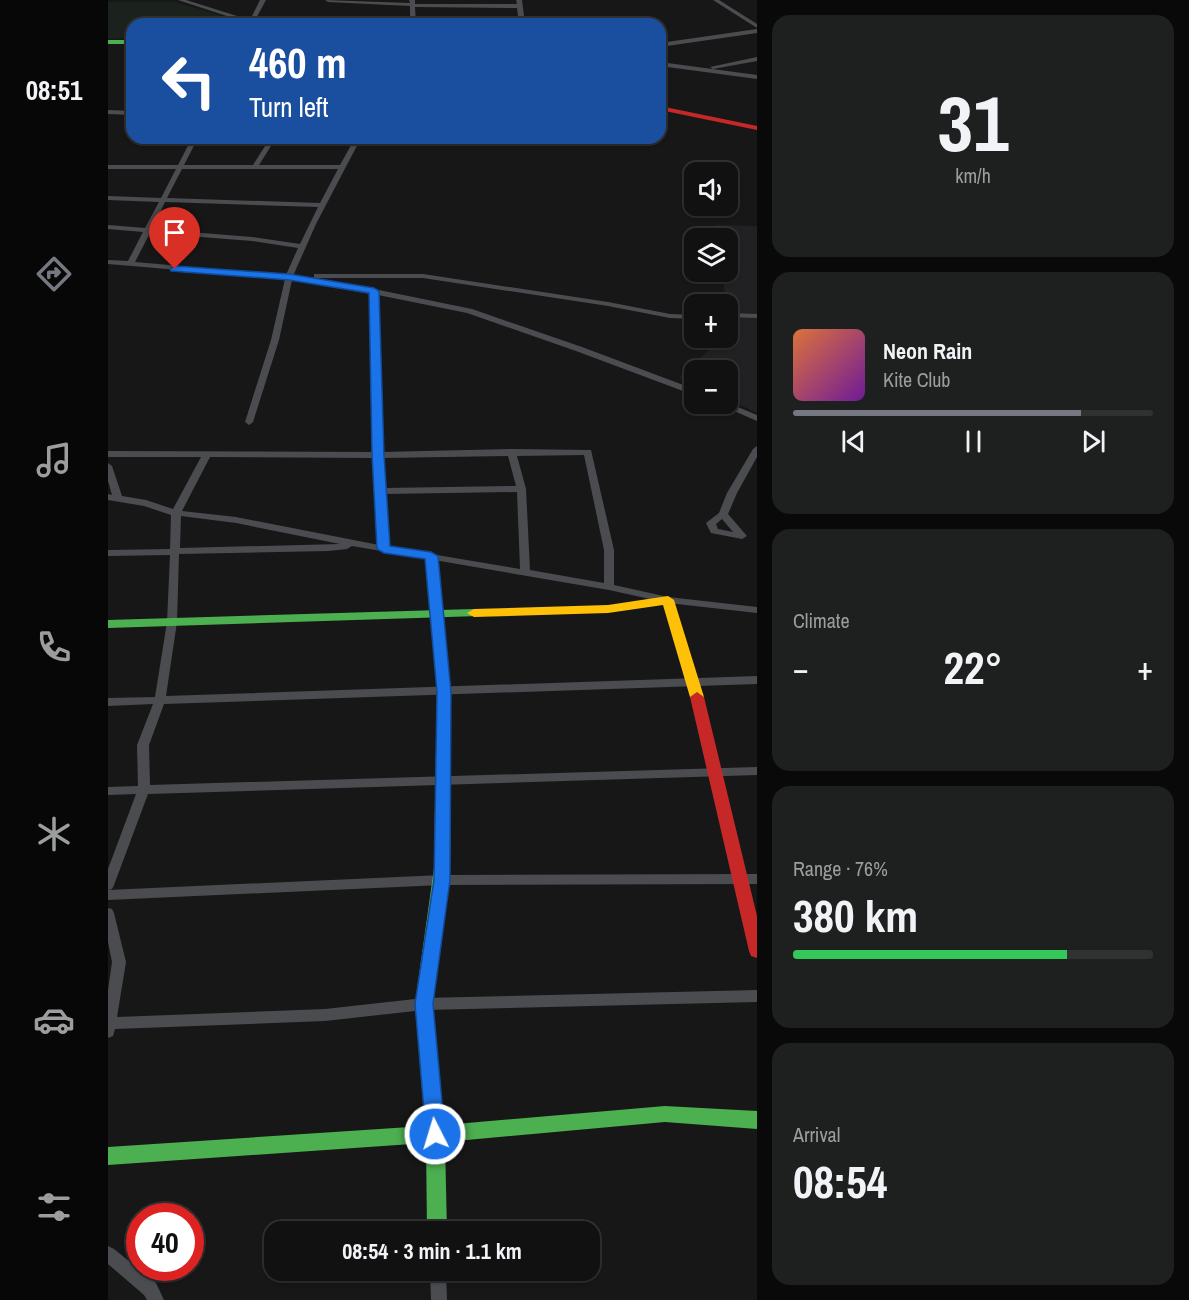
<!DOCTYPE html>
<meta charset="utf-8">
<style>
body{margin:0;font-family:"Archivo Narrow",sans-serif;background:#1e1f1f;color:#f1f3f6;height:100vh;display:flex;flex-direction:column;font-size:22px;white-space:nowrap}
*{box-sizing:border-box;margin:0}
p{font-size:20px;color:#9c9d9f}
.icon{flex:none;width:33px;height:33px;fill:none;stroke:currentColor;stroke-width:2;stroke-linecap:round;stroke-linejoin:round}
.map{position:relative;flex:1;overflow:hidden}
.details{display:flex;flex-direction:column;gap:15px;padding:15px;background:#090909;width:432px}
.details>*{flex:none}
.top-card{position:absolute;left:18px;top:18px;width:540px;height:126px;border-radius:18px;box-shadow:0 2px 4px #0004,0 0 0 2px #303131;background:#1a4fa0;color:#fff;overflow:hidden}
.fabs{position:absolute;left:576px;top:162px;display:grid;gap:12px}
.fabs a{display:grid;place-items:center;width:54px;height:54px;border-radius:12px;background:#111;box-shadow:0 2px 4px #0004,0 0 0 2px #303131;font-size:30px}
.speed{position:absolute;left:18px;top:1203px;display:flex;gap:12px;font-size:30px;font-weight:700;text-align:center}
.speed>*{display:grid;place-content:center;width:78px;height:78px;border-radius:50%;background:#111;box-shadow:0 2px 4px #0004,0 0 0 2px #303131;line-height:1}
.speed .limit{border:9px solid #d22;background:#fff;color:#111}
.pin{position:absolute;display:grid;place-items:center;width:51px;height:51px;color:#fff;margin:-62px -26px;border-radius:50% 50% 50% 0;rotate:-45deg;box-shadow:0 0 6px #0007}
.pin .icon{rotate:45deg}
.me{position:absolute;width:66px;margin:-33px;rotate:355deg;stroke-linejoin:round;filter:drop-shadow(0 0 4px #0008)}
.turn{display:flex;align-items:center;gap:21px;height:126px;padding:0 24px;font-size:27px}
.turn .icon{width:78px;height:78px;stroke-width:2.5}
.turn b{display:block;font-size:42px;line-height:51px}
.big{font-size:45px;font-weight:700;line-height:1.1}
.details .tile{flex:1;display:flex;flex-direction:column;justify-content:center;gap:9px;min-width:0;padding:0 21px;border-radius:18px;background:#1e1f1f}
.details .dial{align-items:center;gap:0}
.dial b{font-size:78px;line-height:1}
.song{display:flex;align-items:center;gap:18px}
.cover{width:72px;height:72px;border-radius:9px;background:linear-gradient(135deg,hsl(20 70% 55%),hsl(280 70% 35%))}
.played{height:6px;border-radius:3px;background:linear-gradient(90deg,#757880 80%,#303131 80%)}
.keys{display:flex;justify-content:space-around;direction:ltr}
.heat{display:flex;justify-content:space-between;align-items:center;font-size:33px;direction:ltr}
.charge{height:9px;border-radius:4px;background:linear-gradient(90deg,#34c759 76%,#303131 0)}
.trip{position:absolute;left:156px;top:1221px;width:336px;height:60px;border-radius:18px;background:#111;box-shadow:0 2px 4px #0004,0 0 0 2px #303131;font-weight:700;line-height:60px;text-align:center}
main{display:flex;flex:1;min-height:0}
.menu{display:flex;flex-direction:column;width:108px;justify-content:space-around;align-items:center;background:#070707;color:#9c9d9f}
.menu .icon{width:42px;height:42px}
.menu .on{color:#757880}
.menu b{font-size:27px;color:#f1f3f6}
.map>svg:first-child{display:block}
.built{fill:#212124}
.green{fill:#1b211c}
.lines{fill:none;stroke-linecap:round;stroke-linejoin:round}
.street{fill:#4b4c50;fill-rule:evenodd}
.fast{fill:#4caf50;fill-rule:evenodd}
.slow{fill:#ffc107;fill-rule:evenodd}
.jam{fill:#c62828;fill-rule:evenodd}
.route{fill:#1a73e8;stroke:#114b97;stroke-width:1.5}
</style>
<main>
<nav class="menu">
<b>08:51</b>
<svg class="icon on" aria-label="directions" viewBox="0 0 24 24"><path d="M12 3l9 9-9 9-9-9zM9 14v-3h6M13 9l2 2-2 2"/></svg>
<svg class="icon" aria-label="music" viewBox="0 0 24 24"><path d="M9 18V5l10-2v13"/><circle cx="6" cy="18" r="3"/><circle cx="16" cy="16" r="3"/></svg>
<svg class="icon" aria-label="phone" viewBox="0 0 24 24"><path d="M5 4h4l2 5-3 2q2 4 5 5l2-3 5 2v4C11 20 4 13 5 4z"/></svg>
<svg class="icon" aria-label="climate" viewBox="0 0 24 24"><path d="M12 3v18M4 7l16 10M4 17L20 7"/></svg>
<svg class="icon" aria-label="car" viewBox="0 0 24 24"><path d="M5 17H2v-5l4-1 3-4h7l3 4 3 1v5h-3M9 17h6M6 11h13"/><circle cx="7" cy="17" r="2"/><circle cx="17" cy="17" r="2"/></svg>
<svg class="icon" aria-label="filters" viewBox="0 0 24 24"><path d="M4 7h16M4 17h16"/><circle cx="9" cy="7" r="2"/><circle cx="15" cy="17" r="2"/></svg>
</nav>
<div class="map">
<svg width="649" height="1300" viewBox="0 0 649 1300">
<rect width="100%" height="100%" fill="#171717"/>
<path class="built" d="M607 225 649 226V413L620 399V370H586V385L571 378 614 338H620L622 330 614 272H620V238H609Z"/>
<path class="green" d="M0 2H67L135 22 24 24V38L0 39Z"/>
<g class="lines">
<path class="street" d="M70 0H78L142 20 152 0H158L145 24H139L140 23Z
M217 0 302 3 301 0H307V4H409L408 0H414L417 24H411L409 8 307 7 308 24H302V6L220 2Z
M605 0H611L649 24V28Z
M649 29V33L552 47V43Z
M649 57V61L605 69 602 67Z
M552 62 649 75V79L552 66Z
M0 110 24 111V115L0 114Z
M84 138H90L76 165H145L162 138H168L151 165H232L247 138H253L208 224 185 276 263 290 266 289 364 309 474 347 586 389V394H583L468 351 359 313 270 295 274 452 404 449 483 450 506 550V585L560 597 649 607V613L560 603 501 590 244 546 239 549 220 551 71 554 69 622 58 696 649 676V684L56 704 41 745 42 785 649 767V775L40 794 6 885 4 889 0 890V869L28 794 0 795V787L30 786 29 745 45 704 0 706V698L47 697 59 622 62 555 0 556V550L62 549 63 515 36 506 0 500V494L4 495 0 481V463L4 466 14 496 38 500 65 509 93 457H0V451L266 452 262 294 184 280 171 340 145 422 141 425 137 422 163 340 177 279 0 264V260L20 261 35 232 0 229V225L37 228 51 202 0 200V196L53 198 68 169H0V165H70ZM74 169H230L212 203 59 198ZM57 202 210 207 192 244 144 237 44 229ZM42 233 144 241 190 248 178 275 27 262ZM476 455 496 550V583L422 570 418 489 409 456ZM400 456 408 486 277 488 275 458ZM102 457 266 458 271 545 128 517 74 511ZM409 492 412 569 281 547 277 494ZM73 516 128 523 232 544 72 548Z
M206 274H315L500 302 562 314 586 315V319L562 318 500 306 315 278H206Z
M620 313 649 314V318L620 317Z
M620 403 649 415V421L610 404Z
M649 446V457L629 493 620 514 639 536 634 539 603 533 598 523 611 513 619 493 645 449ZM614 519 625 532 610 529 608 524Z
M649 874V884L334 885 0 900V890L334 875Z
M0 908 4 909 6 913 18 962 9 1017 217 1009 316 998 649 990V1002L316 1010 217 1021 7 1029 5 1036 0 1038V990L4 962 0 942Z
M0 1246 6 1249 48 1283 56 1300H39L36 1295 0 1264Z
M322 1270H338L339 1300H323Z"/>
<path class="fast" d="M0 40H24V44H0Z
M366 609 373 613 371 616 0 628V620Z
M334 862 340 864 342 868 325 1004 336 1125 557 1106 649 1111V1129L557 1122 337 1142 339 1232H319L318 1143 0 1165V1147L317 1126 307 1004 326 868 328 864Z"/>
<path class="slow" d="M323 552 329 556 343 692 342 868 340 872 334 874 328 872 326 868 329 692 317 556Z
M560 596 566 600 596 697 594 700 589 702 582 697 555 605 500 613 366 617 359 613 366 609 500 605Z"/>
<path class="jam" d="M552 106 649 126V130L552 110Z
M589 692 596 697 649 916V958L643 956 641 951 582 697Z"/>
</g>
<path class="route" d="M67 266 181 274 266 288 271 291 276 455 282 546 323 552 330 556 343 692 342 880 325 1004 337 1134 334 1140 327 1143 321 1140 318 1134 307 1004 326 880 329 692 317 559 276 553 269 549 264 455 261 293 181 280 63 271 62 269Z"/>
</svg>
<div class="fabs">
<a><svg class="icon" aria-label="sound" viewBox="0 0 24 24"><path d="M4 9h4l5-4v14l-5-4H4zM17 9q2 3 0 6"/></svg></a>
<a><svg class="icon" aria-label="layers" viewBox="0 0 24 24"><path d="M12 4l9 5-9 5-9-5zM3 14l9 5 9-5"/></svg></a>
<a>+</a>
<a>−</a>
</div>
<div class="speed"><div class="limit">40</div></div>
<div class="pin" style="left:67px;top:269px;background:#d93025"><svg class="icon" aria-label="arrive" viewBox="0 0 24 24"><path d="M6 21V4h12l-3 4 3 4H6"/></svg></div>
<svg class="me" style="left:327px;top:1134px" viewBox="-20 -20 40 40"><circle r="17" fill="#1a73e8" stroke="#fff" stroke-width="3"/><path d="M0-11L8 9 0 5-8 9z" fill="#fff"/></svg>
<div class="trip">08:54 · 3 min · 1.1 km</div>
<div class="top-card">
<div class="turn"><svg class="icon" aria-label="left" viewBox="0 0 24 24"><path d="M17 20v-9H6M10 6l-5 5 5 5"/></svg><div><b>460 m</b>Turn left</div></div>
</div>
</div>
<section class="details">
<div class="tile dial"><b>31</b><p>km/h</p></div>
<div class="tile">
<div class="song"><i class="cover"></i><div><b>Neon Rain</b><p>Kite Club</p></div></div>
<div class="played"></div>
<div class="keys"><svg class="icon" aria-label="previous" viewBox="0 0 24 24"><path d="M18 5L8 12l10 7zM5 5v14"/></svg><svg class="icon" aria-label="pause" viewBox="0 0 24 24"><path d="M8 5v14M16 5v14"/></svg><svg class="icon" aria-label="next" viewBox="0 0 24 24"><path d="M6 5l10 7-10 7zM19 5v14"/></svg></div>
</div>
<div class="tile"><p>Climate</p>
<div class="heat"><a>−</a><b class="big">22°</b><a>+</a></div>
</div>
<div class="tile"><p>Range · 76%</p><b class="big">380 km</b><div class="charge"></div></div>
<div class="tile"><p>Arrival</p><b class="big">08:54</b></div>
</section>
</main>
